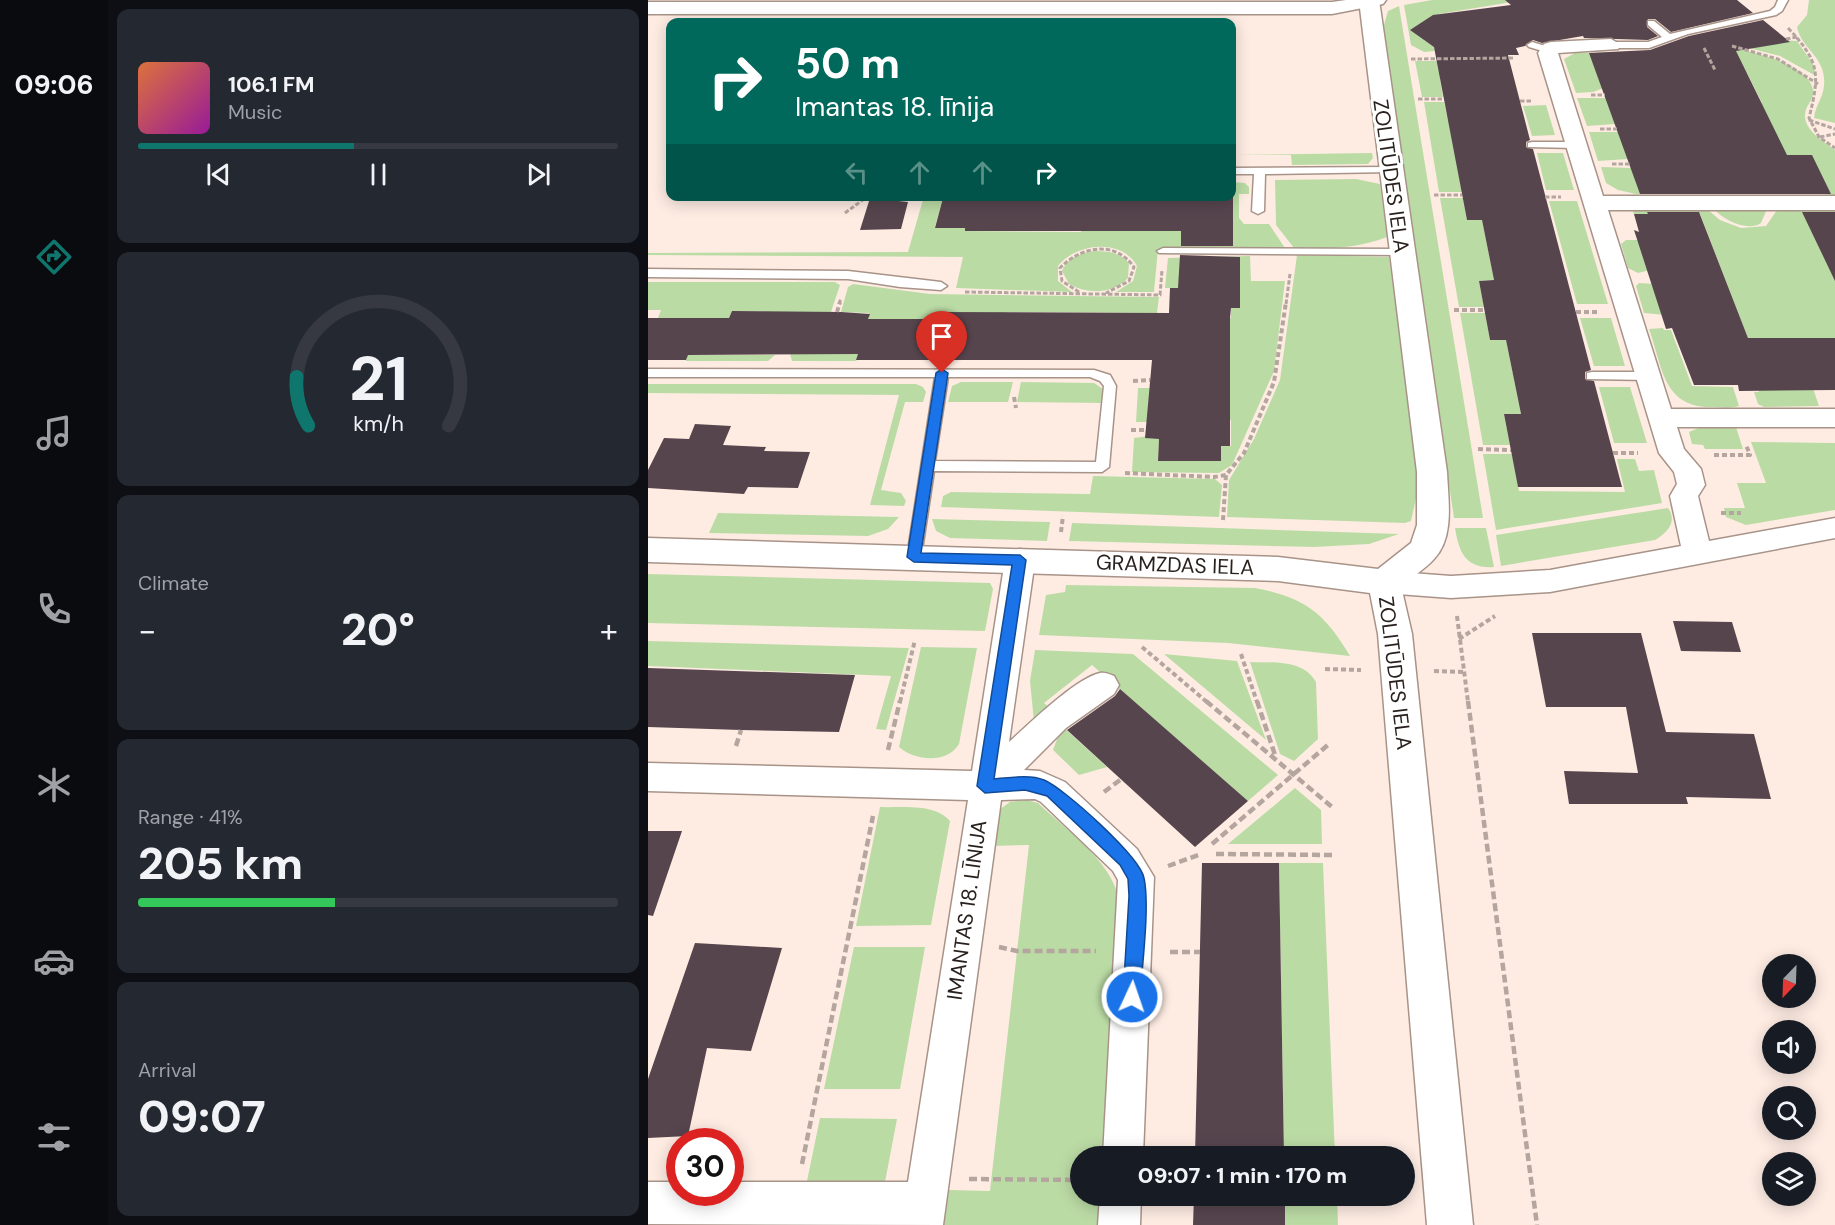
<!DOCTYPE html>
<meta charset="utf-8">
<style>
body{margin:0;font-family:"DM Sans",sans-serif;background:#242831;color:#f1f3f6;height:100vh;display:flex;flex-direction:column;font-size:22px;white-space:nowrap}
*{box-sizing:border-box;margin:0}
p{font-size:20px;color:#9ea1a6}
.icon{flex:none;width:33px;height:33px;fill:none;stroke:currentColor;stroke-width:2;stroke-linecap:round;stroke-linejoin:round}
.map{position:relative;flex:1;overflow:hidden}
.details{display:flex;flex-direction:column;gap:9px;padding:9px;background:#0d0f14;width:540px}
.details>*{flex:none}
.banner{position:absolute;left:18px;top:18px;width:570px;height:183px;border-radius:12px;box-shadow:0 3px 15px #0003;background:#00695c;color:#fff;overflow:hidden}
.needle{width:39px;rotate:203deg}
.controls{position:absolute;left:1114px;top:954px;display:grid;gap:12px}
.controls a{display:grid;place-items:center;width:54px;height:54px;border-radius:50%;background:#171b24;box-shadow:0 3px 15px #0003;font-size:30px}
.speed{position:absolute;left:18px;top:1128px;display:flex;gap:12px;font-size:30px;font-weight:700;text-align:center}
.speed>*{display:grid;place-content:center;width:78px;height:78px;border-radius:50%;background:#171b24;box-shadow:0 3px 15px #0003;line-height:1}
.speed .limit{border:9px solid #d22;background:#fff;color:#111}
.pin{position:absolute;display:grid;place-items:center;width:51px;height:51px;color:#fff;margin:-62px -26px;border-radius:50% 50% 50% 0;rotate:-45deg;box-shadow:0 0 6px #0007}
.pin .icon{rotate:45deg}
.me{position:absolute;width:66px;margin:-33px;rotate:3deg;stroke-linejoin:round;filter:drop-shadow(0 0 4px #0008)}
.turn{display:flex;align-items:center;gap:21px;height:126px;padding:0 30px;font-size:27px}
.turn .icon{width:78px;height:78px;stroke-width:2.5}
.turn b{display:block;font-size:42px;line-height:51px}
.lanes{display:flex;align-items:center;height:57px;padding:0 30px;background:#0003;justify-content:center;gap:30px;direction:ltr}
.lanes .off{opacity:.35}
.big{font-size:45px;font-weight:800;line-height:1.1}
.details .card{flex:1;display:flex;flex-direction:column;justify-content:center;gap:9px;min-width:0;padding:0 21px;border-radius:12px;background:#242831}
.details .dial{align-items:center;gap:0}
.dial svg{height:156px;overflow:visible;fill:none;stroke:#363941;stroke-width:7;stroke-linecap:round;text-anchor:middle}
.dial text{fill:#f1f3f6;stroke:none}
.song{display:flex;align-items:center;gap:18px}
.cover{width:72px;height:72px;border-radius:9px;background:linear-gradient(135deg,hsl(20 70% 55%),hsl(300 70% 35%))}
.played{height:6px;border-radius:3px;background:linear-gradient(90deg,#0f766e 45%,#363941 45%)}
.keys{display:flex;justify-content:space-around;direction:ltr}
.heat{display:flex;justify-content:space-between;align-items:center;font-size:33px;direction:ltr}
.charge{height:9px;border-radius:4px;background:linear-gradient(90deg,#34c759 41%,#363941 0)}
.trip{position:absolute;left:422px;top:1146px;width:345px;height:60px;border-radius:30px;background:#171b24;box-shadow:0 3px 15px #0003;font-weight:800;line-height:60px;text-align:center}
main{display:flex;flex:1;min-height:0}
.dock{display:flex;flex-direction:column;width:108px;justify-content:space-around;align-items:center;background:#090b0e;color:#9ea1a6}
.dock .icon{width:42px;height:42px}
.dock .active{color:#0f766e}
.dock b{font-size:27px;color:#f1f3f6}
.map>svg:first-child{display:block}
.green{fill:#bbdba5}
.building{fill:#57454e}
.lines{fill:none;stroke-linecap:round;stroke-linejoin:round}
.lane-casing{stroke:#a89388;stroke-width:3}
.street-casing{stroke:#a89388;stroke-width:3}
.secondary-casing{stroke:#a89388;stroke-width:3}
.path-far2{stroke:#b4a59e;stroke-width:3;stroke-dasharray:4.5 2;stroke-linecap:butt}
.path-far1{stroke:#b4a59e;stroke-width:4;stroke-dasharray:5 3;stroke-linecap:butt}
.path{stroke:#b4a59e;stroke-width:4.5;stroke-dasharray:8 4;stroke-linecap:butt}
.lane{fill:#fff;fill-rule:evenodd}
.street{fill:#fff;fill-rule:evenodd}
.secondary{fill:#fff;fill-rule:evenodd}
.route{fill:#1a73e8;stroke:#114b97;stroke-width:1.5}
.labels{text-anchor:middle;stroke-width:6;stroke-linejoin:round;paint-order:stroke}
.street-label{font-size:21px;fill:#29211d;stroke:#fff}
</style>
<main>
<nav class="dock">
<b>09:06</b>
<svg class="icon active" aria-label="directions" viewBox="0 0 24 24"><path d="M12 3l9 9-9 9-9-9zM9 14v-3h6M13 9l2 2-2 2"/></svg>
<svg class="icon" aria-label="music" viewBox="0 0 24 24"><path d="M9 18V5l10-2v13"/><circle cx="6" cy="18" r="3"/><circle cx="16" cy="16" r="3"/></svg>
<svg class="icon" aria-label="phone" viewBox="0 0 24 24"><path d="M5 4h4l2 5-3 2q2 4 5 5l2-3 5 2v4C11 20 4 13 5 4z"/></svg>
<svg class="icon" aria-label="climate" viewBox="0 0 24 24"><path d="M12 3v18M4 7l16 10M4 17L20 7"/></svg>
<svg class="icon" aria-label="car" viewBox="0 0 24 24"><path d="M5 17H2v-5l4-1 3-4h7l3 4 3 1v5h-3M9 17h6M6 11h13"/><circle cx="7" cy="17" r="2"/><circle cx="17" cy="17" r="2"/></svg>
<svg class="icon" aria-label="filters" viewBox="0 0 24 24"><path d="M4 7h16M4 17h16"/><circle cx="9" cy="7" r="2"/><circle cx="15" cy="17" r="2"/></svg>
</nav>
<section class="details">
<div class="card">
<div class="song"><i class="cover"></i><div><b>106.1 FM</b><p>Music</p></div></div>
<div class="played"></div>
<div class="keys"><svg class="icon" aria-label="previous" viewBox="0 0 24 24"><path d="M18 5L8 12l10 7zM5 5v14"/></svg><svg class="icon" aria-label="pause" viewBox="0 0 24 24"><path d="M8 5v14M16 5v14"/></svg><svg class="icon" aria-label="next" viewBox="0 0 24 24"><path d="M6 5l10 7-10 7zM19 5v14"/></svg></div>
</div>
<div class="card dial"><svg viewBox="0 0 100 80">
<path d="M14 69A42 42 0 1 1 86 69"/>
<path d="M14 69A42 42 0 0 1 8 44" stroke="#0f766e"/>
<text x="50" y="56" font-size="32" font-weight="700">21</text>
<text x="50" y="72" font-size="11">km/h</text>
</svg></div>
<div class="card"><p>Climate</p>
<div class="heat"><a>−</a><b class="big">20°</b><a>+</a></div>
</div>
<div class="card"><p>Range · 41%</p><b class="big">205 km</b><div class="charge"></div></div>
<div class="card"><p>Arrival</p><b class="big">09:07</b></div>
</section>
<div class="map">
<svg width="1187" height="1225" viewBox="0 0 1187 1225">
<rect width="100%" height="100%" fill="#feece3"/>
<path class="green" d="M784 0H876L791 14 776 40 786 46 787 51 776 52 763 45 756 5Z
M1161 0H1187V123L1166 118C1167 106 1175 98 1176 86 1179 57 1153 49 1149 27L1159 15Z
M751 6 835 518H806L732 25H736L740 11Z
M1130 35 1134 36 1114 39 1149 41 1165 64 1168 76 1132 56 1089 45Z
M1090 49C1109 53 1162 66 1165 90 1166 96 1162 102 1159 107 1150 127 1174 140 1187 150V195L1158 193 1181 190 1163 155H1046L1026 103H1114L1099 73H1083L1068 64Z
M1053 52 945 92 928 93 916 59 927 53Z
M767 61H861L792 79 795 97H774Z
M929 98H958L968 124 939 126Z
M776 102H796L800 120 813 121 824 171H810L814 192H791Z
M898 105 907 135 884 136 875 106Z
M941 132H976L980 159 950 161Z
M724 153 725 158 720 164 644 165 643 155H584Z
M889 153H915L926 190H898Z
M953 167 983 168 1076 194H988L970 190 958 183Z
M708 179 732 184 739 237C707 249 679 249 646 248L628 225 627 180Z
M584 182 597 183 601 187V194H591V218L596 224H621L637 248 510 249 506 292H468L485 281 489 266C474 238 428 243 410 266V281L424 292 308 288 315 257 0 255V253L260 252 276 196 328 197 295 198 287 227 317 228V231L433 232 434 227 557 231 579 207H585V197H547L584 196Z
M792 198H815L819 220H834L846 280 831 281 836 307H811Z
M901 201H929L960 304H929Z
M984 209 1060 210 1072 220 1093 228 1118 226 1129 210 1187 209V338H1100L1052 214H986Z
M1066 209H1119L1113 223C1100 232 1075 220 1066 209Z
M978 240H992L1002 270 990 273 980 268 973 244Z
M445 251C460 251 471 252 481 263L480 278C464 294 441 295 421 284L414 271C420 257 431 254 445 251Z
M649 255 741 257 772 480 763 521 757 523 579 517 581 480 606 439 632 380Z
M602 256 603 281H637L626 371 584 465 571 473 484 472 486 438 508 435V439H511L510 461H573V446H583V420H573L574 318H583V308L525 288H517L520 258Z
M0 282H187L192 285 183 312H161L159 318 113 315 114 311H84L81 318H10L13 310H0Z
M991 283 1007 284 1018 315 996 313 988 286Z
M205 284 282 294 511 297 509 313 359 312 358 318 287 313 286 319H220L221 313 193 312 200 287Z
M812 313H837L842 340H858L873 414H856L862 445H835Z
M932 318H963L977 366H946Z
M1015 328 1016 330H1023L1044 386 1085 387 1091 406C1082 409 1072 407 1062 407 1014 407 1014 364 1001 329Z
M142 354H214L208 361H144Z
M36 355H127L120 361H38Z
M313 382H365L360 402H300L304 386Z
M373 382 446 383 455 389 453 403 369 402Z
M0 384H268L275 387 278 392 275 402H257L233 490 253 493 258 501 256 506 222 505 251 395 0 393Z
M951 387H982L999 443H966Z
M490 388H505L502 422H488Z
M1110 388H1165L1171 406 1116 407 1110 404 1106 392H1111Z
M1053 427H1088L1095 449H1057L1055 445 1044 444 1041 432Z
M1103 442 1187 443V510L1098 525 1078 517 1076 508H1097L1089 483H1118Z
M835 454H864L871 491 977 492 969 459H987L991 471 1006 470 1014 503 848 530Z
M445 476 567 479 574 485 571 517 293 507 295 496 303 492 442 494Z
M1020 508C1030 522 1019 533 1007 540L853 566 848 535Z
M70 513 251 517 240 529 220 536 61 533Z
M284 519 402 522 399 541 302 538 288 531Z
M424 523 751 534 721 544 667 547 421 541Z
M807 528H838L846 567C818 569 811 553 807 528Z
M0 574 342 583 345 589 337 631 0 623Z
M418 585 607 588C656 597 677 613 702 656L580 643 391 635 398 595 417 592Z
M0 641 261 648 238 730 228 729 243 676 0 666Z
M273 647 329 648 311 744C299 764 267 761 251 747Z
M387 650 485 654 630 775 600 801 444 665 396 703 402 708 386 722 382 681Z
M516 654 589 661 618 740Z
M602 662C625 663 655 659 668 682L670 739 646 761 632 754Z
M414 726 459 767 431 775 405 750Z
M647 788 673 810 674 844H580Z
M379 800 390 803C416 828 462 860 470 896L454 1156H432V1196H451L449 1225H296L301 1190 342 1191 381 845 343 846 348 812 362 802Z
M232 807C253 808 287 803 302 821L283 925 208 926Z
M631 863H675L687 1156H636Z
M206 947H277L252 1089H176Z
M172 1118 249 1119 237 1182 159 1181Z
M637 1196H689L690 1225H637Z"/>
<path class="building" d="M857 0H1089L1105 13 1023 32 1007 19H1000L999 27 1010 36 1000 40 936 38 935 36 894 43 885 40 877 46 868 48 871 55H860L882 140 878 142V147L885 149 943 370 937 372V379L946 381 974 487H870L856 414H873L858 340H842L831 281 846 280 834 220H819L786 47 762 30 785 15 863 5Z
M1115 20 1142 42 1088 51 1139 155H1164L1183 194H992L941 53 1002 50 1041 36Z
M585 197V246H533V231H317V228H287L295 198Z
M222 198 260 202 253 229 212 230Z
M999 212H1051L1100 338H1187V390L1091 391 1090 385H1046L1024 328 1018 329 986 230 991 232 986 214H1000Z
M1154 212H1187V281Z
M532 255 592 257V308H583L582 318V446H573V461H510L511 439 497 438 504 360H208L210 354 40 355 38 360H0V318H81L84 311 193 312 222 314 220 319H286L287 312 521 313 522 288H530Z
M47 424 83 426 75 445 118 447 116 451 162 452 150 488 100 487 96 494 0 488V470L16 438 41 439Z
M1025 621 1084 622 1093 652 1033 651Z
M884 633H993L1018 732 1106 734 1123 799 1038 797 1040 804H921L916 771 990 773 978 707H898Z
M0 668 207 675 191 732 93 730 0 727Z
M472 689 600 801 547 847 419 730 467 696Z
M0 831H34L5 916 0 915Z
M554 863H631L636 1156H547Z
M47 943 134 948 103 1051 59 1048 40 1136 0 1138V1079Z
M546 1196H637V1225H545Z"/>
<g class="lines">
<defs>
<path id="lane" d="M1130 0H1140L1134 11 1128 15 1040 34 1001 48H963L958 45 963 42H1000L1014 37 1000 25V21H1006L1022 34 1122 11 1127 7Z
M884 42 904 48 906 50 901 53 881 47 879 45Z
M884 142H928L933 145 928 148 880 147V143Z
M742 167 747 170 746 172 617 174 616 211 610 214 604 211 606 174H584V168Z
M515 248 753 249 759 252 753 255 511 253 509 251Z
M0 269 200 271 293 282 299 286 293 290 252 287 200 279 0 277Z
M0 369 446 370 462 375 468 386 461 467 454 472 286 471 273 557 266 562 259 557 287 377H0ZM300 377H442L452 381 456 386 448 462 287 461Z
M944 372H1000L1006 376 1000 380 939 379V373Z"/>
<path id="street" d="M698 0H738L735 4 684 14H0V2H684Z
M963 39 973 45 970 49 910 53 955 196H1187V210H960L1023 409H1187V427H1029L1036 449 1053 469 1057 485 1050 496 1061 541 1187 518V538L902 592 803 598 736 593 726 590 721 582 726 574 736 571 803 576 902 570 1033 546 1022 496 1029 484 1026 472 1011 453 890 53 896 44 903 42Z
M372 549 382 552 387 560 361 742C381 724 428 678 452 673 457 672 461 674 466 676L471 685 466 694 418 728 376 770 392 771 417 782 489 849 506 877 495 1156H455L470 880 465 871 393 802 387 799 353 800 295 1225 0 1224V1182H32V1192H82V1182H260L320 800 0 791V763L324 771 357 560 362 552Z
M452 1196H493L492 1225H450Z"/>
<path id="secondary" d="M711 0H731L799 472C800 499 807 537 786 559 777 569 764 577 753 586L764 634 825 1225H779L730 634 722 593 630 581 0 562V538L630 557 730 569 763 543 769 525V472Z"/>
</defs>
<use href="#lane" class="lane-casing"/>
<use href="#street" class="street-casing"/>
<use href="#secondary" class="secondary-casing"/>
<path class="path-far2" d="M1140 28C1172 62 1172 74 1161 118L1171 137 1187 148
M1138 39 1149 37
M1084 46 1130 59 1170 84
M1056 48 1067 70
M763 59 867 58
M943 95H957
M770 99H796
M872 101H884
M1161 120 1187 129
M952 129H969
M1172 137 1187 134
M964 164H982
M786 195H814
M897 197H913
M197 213 220 196
M317 292 512 295 514 270
M431 292 414 281 412 268C433 246 467 240 486 267L481 281 458 293
M191 304 193 298
M638 304 642 274"/>
<path class="path-far1" d="M806 310H836
M189 312 192 302
M928 312H950
M485 381 502 380
M366 397 368 408
M483 430H498
M830 449 863 450
M965 453H990
M1066 455H1102L1098 445
M477 473 566 477 578 475 596 453 626 382 638 302
M1073 513H1093
M575 520 578 475
M413 532 415 516
M809 616 820 702
M811 639 847 616
M494 647 559 702
M593 654 609 702
M677 669 713 670
M786 671 815 672
M252 702 267 640"/>
<path class="path" d="M558 701 684 807
M609 701 628 758
M820 701 889 1225
M88 746 93 730
M240 750 252 701
M456 792 472 780
M564 844 681 744
M568 854 686 855
M520 866 553 854
M351 947 369 951H448
M522 952H552
M154 1164 225 816
M321 1179 432 1180"/>
<use href="#lane" class="lane"/>
<use href="#street" class="street"/>
<use href="#secondary" class="secondary"/>
</g>
<path class="route" d="M294 369 300 373 273 553 372 555 378 560 346 779C361 778 381 774 396 780 416 788 492 857 496 878 502 906 494 966 492 997L490 1003 484 1005 478 1003 475 997 481 896 480 879 472 865 399 796 377 790 337 793 329 786 364 565 266 562 259 557 288 373Z"/>
<g class="labels">
<g class="street-label">
<text transform="translate(743 176) rotate(82)" y="7">ZOLITŪDES IELA</text>
<text transform="translate(527 565) rotate(2)" y="7">GRAMZDAS IELA</text>
<text transform="translate(747 673) rotate(83)" y="7">ZOLITŪDES IELA</text>
<text transform="translate(319 910) rotate(-82)" y="7">IMANTAS 18. LĪNIJA</text>
</g>
</g>
</svg>
<div class="controls">
<a><svg class="needle" viewBox="-14 -14 28 28"><path d="M0-13l5 13h-10z" fill="#e53935"/><path d="M0 13l5-13h-10z" fill="#9ea1a6"/></svg></a>
<a><svg class="icon" aria-label="sound" viewBox="0 0 24 24"><path d="M4 9h4l5-4v14l-5-4H4zM17 9q2 3 0 6"/></svg></a>
<a><svg class="icon" aria-label="search" viewBox="0 0 24 24"><circle cx="10" cy="10" r="6"/><path d="M15 15l6 6"/></svg></a>
<a><svg class="icon" aria-label="layers" viewBox="0 0 24 24"><path d="M12 4l9 5-9 5-9-5zM3 14l9 5 9-5"/></svg></a>
</div>
<div class="speed"><div class="limit">30</div></div>
<div class="pin" style="left:294px;top:373px;background:#d93025"><svg class="icon" aria-label="arrive" viewBox="0 0 24 24"><path d="M6 21V4h12l-3 4 3 4H6"/></svg></div>
<svg class="me" style="left:484px;top:997px" viewBox="-20 -20 40 40"><circle r="17" fill="#1a73e8" stroke="#fff" stroke-width="3"/><path d="M0-11L8 9 0 5-8 9z" fill="#fff"/></svg>
<div class="trip">09:07 · 1 min · 170 m</div>
<div class="banner">
<div class="turn"><svg class="icon" aria-label="right" viewBox="0 0 24 24"><path d="M7 20v-9h11M14 6l5 5-5 5"/></svg><div><b>50 m</b>Imantas 18. līnija</div></div>
<div class="lanes"><svg class="icon off" aria-label="left" viewBox="0 0 24 24"><path d="M17 20v-9H6M10 6l-5 5 5 5"/></svg><svg class="icon off" aria-label="ahead" viewBox="0 0 24 24"><path d="M12 20V5M6 11l6-6 6 6"/></svg><svg class="icon off" aria-label="ahead" viewBox="0 0 24 24"><path d="M12 20V5M6 11l6-6 6 6"/></svg><svg class="icon" aria-label="right" viewBox="0 0 24 24"><path d="M7 20v-9h11M14 6l5 5-5 5"/></svg></div>
</div>
</div>
</main>
